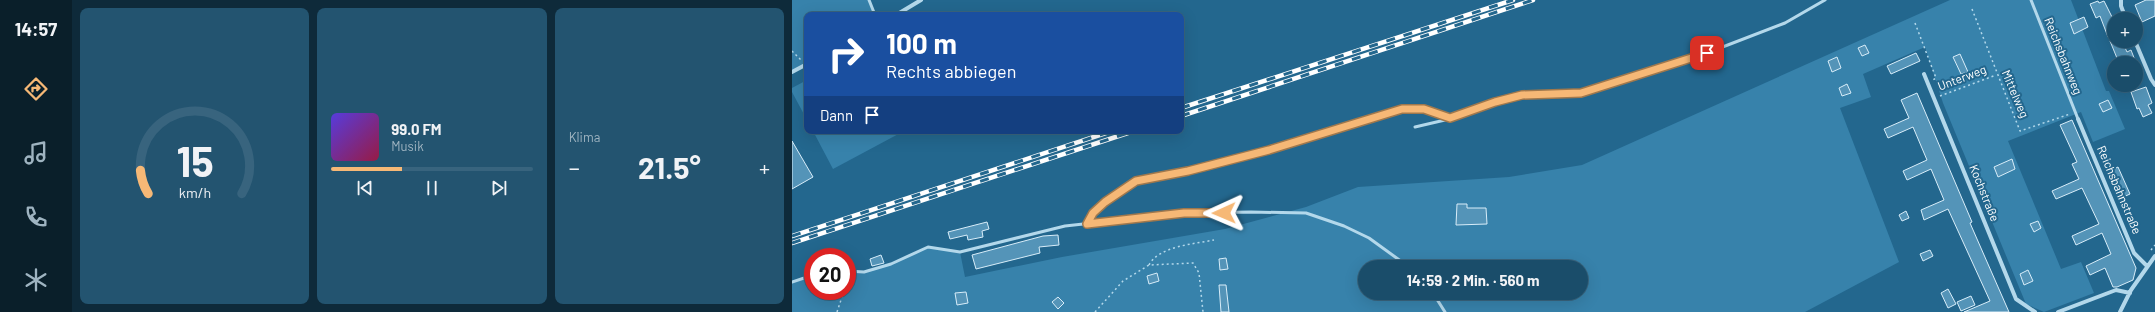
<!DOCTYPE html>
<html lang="de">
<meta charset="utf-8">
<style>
body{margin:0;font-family:Barlow,sans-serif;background:#235470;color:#f1f3f6;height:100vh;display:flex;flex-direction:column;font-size:15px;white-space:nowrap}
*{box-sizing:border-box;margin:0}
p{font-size:13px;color:#9fb4c1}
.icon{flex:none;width:22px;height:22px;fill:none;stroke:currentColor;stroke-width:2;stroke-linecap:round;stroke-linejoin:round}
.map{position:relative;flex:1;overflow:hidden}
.drawer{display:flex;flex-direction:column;gap:8px;padding:8px;background:#0e2a3a;width:720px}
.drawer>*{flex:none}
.hud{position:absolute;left:12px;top:12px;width:380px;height:122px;border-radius:8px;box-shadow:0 4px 16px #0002,0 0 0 1px #38647e;background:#1a4fa0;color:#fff;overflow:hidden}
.fabs{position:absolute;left:1315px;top:12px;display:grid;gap:8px}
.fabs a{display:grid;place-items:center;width:36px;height:36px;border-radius:50%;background:#1a4d6a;box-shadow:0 4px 16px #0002,0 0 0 1px #38647e;font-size:20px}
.speed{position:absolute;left:12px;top:248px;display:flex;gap:8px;font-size:20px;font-weight:700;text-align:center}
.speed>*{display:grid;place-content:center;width:52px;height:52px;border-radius:50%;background:#1a4d6a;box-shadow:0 4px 16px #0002,0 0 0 1px #38647e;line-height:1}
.speed .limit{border:6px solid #d22;background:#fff;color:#111}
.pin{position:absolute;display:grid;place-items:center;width:34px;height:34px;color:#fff;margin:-17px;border-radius:8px;box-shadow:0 2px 6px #0006}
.me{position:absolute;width:44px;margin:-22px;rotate:269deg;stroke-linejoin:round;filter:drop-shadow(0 0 3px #0008)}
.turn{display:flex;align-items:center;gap:14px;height:84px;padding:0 16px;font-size:18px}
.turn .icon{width:52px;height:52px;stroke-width:2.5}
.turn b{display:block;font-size:28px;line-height:34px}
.then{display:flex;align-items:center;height:38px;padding:0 16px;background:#0003;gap:8px;font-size:15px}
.big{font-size:30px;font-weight:700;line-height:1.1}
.drawer .tile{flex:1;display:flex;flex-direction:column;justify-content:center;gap:6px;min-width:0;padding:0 14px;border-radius:8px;background:#235470}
.drawer .dial{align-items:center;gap:0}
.dial svg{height:104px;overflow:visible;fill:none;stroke:#38647e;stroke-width:7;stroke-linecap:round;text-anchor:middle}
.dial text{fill:#f1f3f6;stroke:none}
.song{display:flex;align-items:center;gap:12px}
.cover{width:48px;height:48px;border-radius:6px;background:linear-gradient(135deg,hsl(250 70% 55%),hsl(340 70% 35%))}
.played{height:4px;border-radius:2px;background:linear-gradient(90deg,#f6b876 35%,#38647e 35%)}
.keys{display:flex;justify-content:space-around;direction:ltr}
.heat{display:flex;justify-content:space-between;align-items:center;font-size:22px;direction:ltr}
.drawer .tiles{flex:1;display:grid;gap:8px;grid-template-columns:repeat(3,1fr)}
.trip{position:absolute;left:566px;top:260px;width:230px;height:40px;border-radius:20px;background:#1a4d6a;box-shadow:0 4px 16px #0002,0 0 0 1px #38647e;font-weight:700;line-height:40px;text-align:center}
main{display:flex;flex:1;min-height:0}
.menu{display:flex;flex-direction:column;width:72px;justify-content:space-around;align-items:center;background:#0a1f2a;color:#9fb4c1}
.menu .icon{width:28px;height:28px}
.menu .selected{color:#f6b876}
.menu b{font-size:18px;color:#f1f3f6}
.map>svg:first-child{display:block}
.green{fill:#3782ab;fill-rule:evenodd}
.building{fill:#5494b8;stroke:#d8edf9}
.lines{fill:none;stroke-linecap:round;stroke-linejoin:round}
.path{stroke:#b3d8eb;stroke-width:1.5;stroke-dasharray:2 3;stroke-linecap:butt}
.service{stroke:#b3d8eb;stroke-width:3}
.minor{stroke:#b3d8eb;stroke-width:4}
.rail-casing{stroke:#fff;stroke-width:4.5}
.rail{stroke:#23678e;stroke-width:3;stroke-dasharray:9;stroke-linecap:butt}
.route-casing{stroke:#a0784d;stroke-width:10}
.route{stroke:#f6b876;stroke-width:7}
.labels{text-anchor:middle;stroke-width:4;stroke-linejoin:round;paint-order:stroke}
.street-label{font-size:12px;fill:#fff;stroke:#23678e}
</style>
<main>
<nav class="menu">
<b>14:57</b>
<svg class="icon selected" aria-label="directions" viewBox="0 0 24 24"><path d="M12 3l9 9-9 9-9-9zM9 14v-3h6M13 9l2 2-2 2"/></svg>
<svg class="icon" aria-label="music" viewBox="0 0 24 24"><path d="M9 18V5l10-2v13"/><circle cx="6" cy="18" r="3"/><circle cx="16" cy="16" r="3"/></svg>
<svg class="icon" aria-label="phone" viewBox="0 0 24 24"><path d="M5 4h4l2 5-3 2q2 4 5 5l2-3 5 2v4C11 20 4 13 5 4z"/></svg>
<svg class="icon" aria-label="climate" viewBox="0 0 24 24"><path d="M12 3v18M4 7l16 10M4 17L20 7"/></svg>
</nav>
<section class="drawer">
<div class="tiles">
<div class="tile dial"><svg viewBox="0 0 100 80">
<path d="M14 69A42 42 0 1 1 86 69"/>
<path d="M14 69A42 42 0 0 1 8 51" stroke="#f6b876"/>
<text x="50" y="56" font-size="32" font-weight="700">15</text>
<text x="50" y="72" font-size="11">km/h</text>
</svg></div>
<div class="tile">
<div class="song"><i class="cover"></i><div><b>99.0 FM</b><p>Musik</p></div></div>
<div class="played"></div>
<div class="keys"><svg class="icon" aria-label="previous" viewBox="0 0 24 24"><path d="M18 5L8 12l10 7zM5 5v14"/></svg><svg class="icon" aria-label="pause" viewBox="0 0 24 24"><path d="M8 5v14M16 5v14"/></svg><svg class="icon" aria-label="next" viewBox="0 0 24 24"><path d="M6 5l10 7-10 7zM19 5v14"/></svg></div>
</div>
<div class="tile"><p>Klima</p>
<div class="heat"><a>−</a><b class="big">21.5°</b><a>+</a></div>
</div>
</div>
</section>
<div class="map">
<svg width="1363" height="312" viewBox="0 0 1363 312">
<rect width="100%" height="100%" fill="#23678e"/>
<path class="green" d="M0 0H77L83 15H15V64L0 72Z
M1158 0H1279L1314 91H1317L1333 129 1301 142 1289 112 1216 141 1269 269 1289 262 1302 293 1252 312 1234 304 1151 103 1133 47 1071 74 1079 97 1048 108 1107 262 1013 312H0V282L21 275V291H55V271L72 272 99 264 136 247 168 252 173 277 270 257 433 229 514 207 566 187 717 177 790 165ZM573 267H789V293H573Z
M15 80V120L0 92V88Z
M21 131H112L41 169Z"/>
<path class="building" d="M1354 0H1363V16L1350 22 1343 5Z
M1306 1 1307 3 1312 1 1320 17 1322 16V35L1316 37 1308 16 1304 18 1298 4Z
M1292 17 1296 27 1282 34 1278 23Z
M1318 41H1330L1335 52 1339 50 1344 63H1327Z
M1073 45 1077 53 1070 56 1066 48Z
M1124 53 1128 61 1099 74 1095 66Z
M1168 54 1176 72 1169 74 1161 57Z
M1045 57 1049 68 1040 72 1036 61Z
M1055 84 1059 93 1050 96 1047 88Z
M1354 87 1360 103 1356 105 1360 113 1351 117 1347 108 1345 109 1339 92Z
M1125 93 1180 222 1178 223 1217 312H1172L1198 301 1182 266 1156 209 1132 220 1129 210 1152 200 1139 169 1115 180 1111 171 1135 160 1121 127 1096 138 1092 129 1117 118 1109 100Z
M1316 100 1320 108 1311 112 1307 104Z
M1280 120 1344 268 1341 280 1325 287H1321L1313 268 1298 275 1294 266 1319 254 1310 233 1284 245 1280 236 1307 224 1290 188 1264 199 1260 191 1287 179 1280 164 1285 162 1268 125Z
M0 141 21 177 0 189Z
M1220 159 1223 169 1206 177 1202 167Z
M1326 167 1338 194 1329 198 1318 171Z
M665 204H675V208H694L695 224 664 225Z
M1114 211 1117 218 1110 221 1107 215Z
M1246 221 1249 228 1242 232 1238 224Z
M195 222 197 229 190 231 191 237 176 240 175 235 158 239 156 232Z
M266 235 267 245 247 247 248 253 184 269 180 255 251 236Z
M1138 250 1141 256 1131 261 1128 254Z
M89 255 92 263 80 266 78 259Z
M434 258 436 269 428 270 427 259Z
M1236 270 1241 281 1232 285 1228 274Z
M365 273 367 281 357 284 355 276Z
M427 285H434L437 312H429Z
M1156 289 1164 304 1156 308 1149 293Z
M174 292 176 303 165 305 163 293Z
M1179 296 1183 305 1169 311 1165 302Z
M266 297 272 303 266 309 260 302Z"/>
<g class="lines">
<path class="path" d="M1180 9 1228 131 1278 114
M1123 23 1144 78 1141 80
M0 51 9 60
M1148 96 1204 75
M1359 250 1363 245
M357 265C367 246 402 244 422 240
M45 312 52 291
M303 312 331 281 357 265 401 263 407 273 411 312"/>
<path class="service" d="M77 0 83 15
M1239 0 1286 119
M623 127 653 120 703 102 730 95 789 93 915 53 993 23 1033 0
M295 224 301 213 313 202 344 181 396 171 477 151 610 109H632L658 118
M55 271 72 272 99 264 136 247 168 252 273 226 392 213 459 212 514 213 552 226 577 238 617 267
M0 282 21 275
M641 293 653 312"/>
<path class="minor" d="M1329 0V6L1334 19
M104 15 129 0
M1343 41 1359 79 1363 85
M0 72 15 64
M1132 74 1224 299 1243 312
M1286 119 1342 253 1355 266
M1266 312 1324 290 1338 293
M1328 312 1339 290 1363 256"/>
<defs>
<path id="rail" d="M389 108 721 0
M389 116 741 0
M0 236 320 131
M0 243 342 131"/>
</defs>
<use href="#rail" class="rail-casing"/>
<use href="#rail" class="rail"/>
</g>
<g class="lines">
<defs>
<path id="route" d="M432 213H392L295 224 301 213 313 202 344 181 396 171 477 150 610 109H632L658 118 703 102 730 95 789 93 915 53"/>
</defs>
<use href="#route" class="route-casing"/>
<use href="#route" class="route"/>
</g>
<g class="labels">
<g class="street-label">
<text transform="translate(1271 56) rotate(68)" y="4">Reichsbahnweg</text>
<text transform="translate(1170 78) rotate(-21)" y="4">Unterweg</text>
<text transform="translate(1223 94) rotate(67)" y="4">Mittelweg</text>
<text transform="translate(1327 190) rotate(67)" y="4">Reichsbahnstraße</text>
<text transform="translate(1192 193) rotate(68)" y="4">Kochstraße</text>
</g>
</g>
</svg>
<div class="fabs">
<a>+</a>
<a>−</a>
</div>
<div class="speed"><div class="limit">20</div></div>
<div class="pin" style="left:915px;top:53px;background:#d93025"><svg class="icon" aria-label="arrive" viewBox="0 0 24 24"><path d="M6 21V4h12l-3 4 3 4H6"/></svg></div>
<svg class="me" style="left:432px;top:213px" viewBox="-20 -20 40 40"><path d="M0-17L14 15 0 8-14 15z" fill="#f6b876" stroke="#fff" stroke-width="4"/></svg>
<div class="trip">14:59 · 2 Min. · 560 m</div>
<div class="hud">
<div class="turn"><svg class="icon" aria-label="right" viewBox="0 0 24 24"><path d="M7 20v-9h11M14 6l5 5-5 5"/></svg><div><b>100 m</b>Rechts abbiegen</div></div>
<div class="then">Dann<svg class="icon" aria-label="arrive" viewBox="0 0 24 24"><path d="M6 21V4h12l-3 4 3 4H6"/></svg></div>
</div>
</div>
</main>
